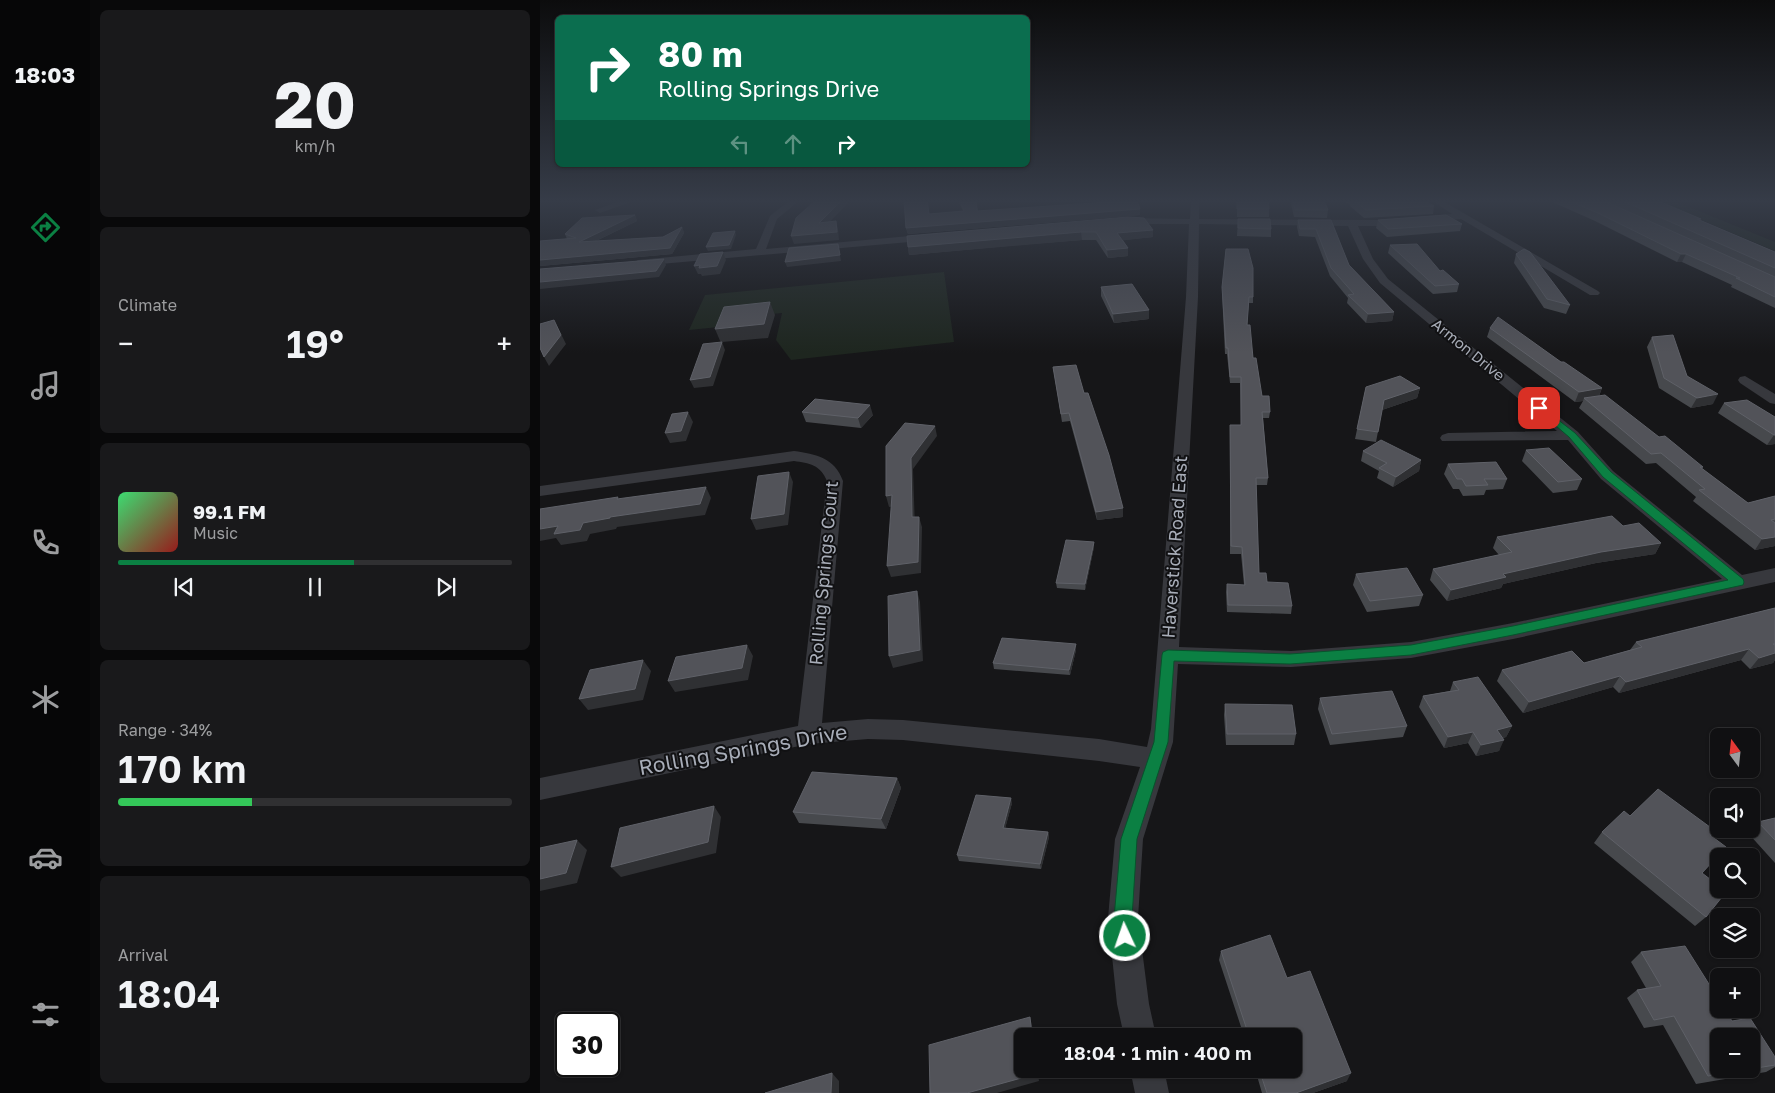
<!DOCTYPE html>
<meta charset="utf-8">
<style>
body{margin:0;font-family:"Golos Text",sans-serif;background:#19191b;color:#f1f3f6;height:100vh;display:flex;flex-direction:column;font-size:19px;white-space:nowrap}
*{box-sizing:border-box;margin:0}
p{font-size:16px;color:#9c9d9f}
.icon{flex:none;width:28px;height:28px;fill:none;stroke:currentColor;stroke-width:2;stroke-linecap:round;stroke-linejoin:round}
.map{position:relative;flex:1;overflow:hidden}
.sheet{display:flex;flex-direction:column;gap:10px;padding:10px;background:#09090a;width:450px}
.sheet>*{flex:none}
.hud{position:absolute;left:15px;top:15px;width:475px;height:152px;border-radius:8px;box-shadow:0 1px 4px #0004,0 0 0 1px #303032;background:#0b6e4f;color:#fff;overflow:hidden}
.needle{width:32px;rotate:345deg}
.fabs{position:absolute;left:1170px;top:728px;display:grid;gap:10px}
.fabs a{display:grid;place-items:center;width:50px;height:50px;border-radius:8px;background:#101012;box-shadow:0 1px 4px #0004,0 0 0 1px #303032;font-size:25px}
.speed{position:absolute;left:15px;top:1012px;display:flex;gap:10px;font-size:25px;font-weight:700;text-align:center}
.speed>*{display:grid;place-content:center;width:65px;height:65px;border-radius:50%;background:#101012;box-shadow:0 1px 4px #0004,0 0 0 1px #303032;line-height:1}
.speed .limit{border:2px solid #111;border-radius:8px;background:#fff;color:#111}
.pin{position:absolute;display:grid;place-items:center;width:42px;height:42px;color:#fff;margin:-21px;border-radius:10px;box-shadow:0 2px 8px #0006}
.me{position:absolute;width:55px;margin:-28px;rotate:357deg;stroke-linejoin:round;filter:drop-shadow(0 0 4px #0008)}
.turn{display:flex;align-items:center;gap:18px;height:105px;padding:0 20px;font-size:22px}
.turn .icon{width:65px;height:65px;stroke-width:2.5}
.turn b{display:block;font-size:35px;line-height:42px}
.lanes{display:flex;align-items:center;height:48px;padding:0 20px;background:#0003;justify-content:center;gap:25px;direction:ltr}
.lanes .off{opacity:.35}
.big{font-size:38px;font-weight:600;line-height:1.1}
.sheet .tile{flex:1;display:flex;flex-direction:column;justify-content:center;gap:8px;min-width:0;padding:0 18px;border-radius:8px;background:#19191b}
.sheet .dial{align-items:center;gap:0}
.dial b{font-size:65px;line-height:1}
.song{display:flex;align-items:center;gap:15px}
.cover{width:60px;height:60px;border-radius:8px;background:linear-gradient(135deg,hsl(140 70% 55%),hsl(0 70% 35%))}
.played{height:5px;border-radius:2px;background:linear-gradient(90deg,#0b8043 60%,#303032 60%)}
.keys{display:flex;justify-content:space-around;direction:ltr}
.heat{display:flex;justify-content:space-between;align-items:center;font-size:28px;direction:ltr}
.charge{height:8px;border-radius:4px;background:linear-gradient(90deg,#34c759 34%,#303032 0)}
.trip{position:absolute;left:474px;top:1028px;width:288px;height:50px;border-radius:8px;background:#101012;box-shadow:0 1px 4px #0004,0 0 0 1px #303032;font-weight:600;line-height:50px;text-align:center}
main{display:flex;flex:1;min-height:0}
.menu{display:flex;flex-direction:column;width:90px;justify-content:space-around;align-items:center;background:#060607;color:#9c9d9f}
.menu .icon{width:35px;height:35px}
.menu .active{color:#0b8043}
.menu b{font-size:22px;color:#f1f3f6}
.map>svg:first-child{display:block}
.green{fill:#1e261f}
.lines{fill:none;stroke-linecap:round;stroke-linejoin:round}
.street{fill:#37383d;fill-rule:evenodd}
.wall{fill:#47494d}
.shaded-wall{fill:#2f3033}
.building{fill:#525359;stroke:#5f6168;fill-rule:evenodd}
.route{fill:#0b8043;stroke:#07532c}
.labels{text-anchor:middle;stroke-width:4;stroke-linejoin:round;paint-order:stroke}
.far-street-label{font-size:15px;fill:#a8adb8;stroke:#111113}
.street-label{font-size:18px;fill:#a8adb8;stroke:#111113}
.near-street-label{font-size:21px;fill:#a8adb8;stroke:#111113}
</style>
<main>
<nav class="menu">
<b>18:03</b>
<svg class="icon active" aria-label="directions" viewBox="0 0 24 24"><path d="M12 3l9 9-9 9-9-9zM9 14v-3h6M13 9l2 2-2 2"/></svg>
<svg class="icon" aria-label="music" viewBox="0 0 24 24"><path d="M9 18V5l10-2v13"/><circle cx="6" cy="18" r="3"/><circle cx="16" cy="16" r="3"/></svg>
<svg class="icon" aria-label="phone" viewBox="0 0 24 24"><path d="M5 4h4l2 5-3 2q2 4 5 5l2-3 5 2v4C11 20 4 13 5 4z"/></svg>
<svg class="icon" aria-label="climate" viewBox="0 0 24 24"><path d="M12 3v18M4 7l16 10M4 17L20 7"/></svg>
<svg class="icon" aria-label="car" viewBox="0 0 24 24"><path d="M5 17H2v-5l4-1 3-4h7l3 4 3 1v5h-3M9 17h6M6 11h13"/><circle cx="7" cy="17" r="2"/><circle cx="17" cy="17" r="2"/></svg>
<svg class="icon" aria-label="filters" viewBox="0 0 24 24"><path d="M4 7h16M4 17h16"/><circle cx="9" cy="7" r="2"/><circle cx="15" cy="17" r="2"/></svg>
</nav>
<section class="sheet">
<div class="tile dial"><b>20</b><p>km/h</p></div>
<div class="tile"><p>Climate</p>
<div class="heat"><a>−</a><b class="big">19°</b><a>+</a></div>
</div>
<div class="tile">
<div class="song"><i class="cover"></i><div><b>99.1 FM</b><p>Music</p></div></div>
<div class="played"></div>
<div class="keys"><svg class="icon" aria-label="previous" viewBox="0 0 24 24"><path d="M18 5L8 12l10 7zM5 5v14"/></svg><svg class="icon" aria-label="pause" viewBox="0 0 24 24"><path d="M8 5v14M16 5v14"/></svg><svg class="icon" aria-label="next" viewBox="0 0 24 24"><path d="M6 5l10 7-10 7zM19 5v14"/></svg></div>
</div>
<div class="tile"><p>Range · 34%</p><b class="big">170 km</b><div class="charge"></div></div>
<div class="tile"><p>Arrival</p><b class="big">18:04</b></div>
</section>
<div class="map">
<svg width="1235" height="1093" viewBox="0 0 1235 1093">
<rect width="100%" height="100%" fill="#161618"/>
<path class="green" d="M1114 200H1132L1235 242V251Z
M404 272 414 342 251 360 236 340 242 313 183 319 179 327 149 330 165 295Z"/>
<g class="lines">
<path class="street" d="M83 200H96L60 213 55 210Z
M250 200H260L237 219 226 249 392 234 397 237 392 240 98 266 93 263 98 260 216 249 230 216Z
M651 200H659V219L839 220 912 214 891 200H901L1058 291 1060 293 1058 295H1050L921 219 839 226H818L833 259 848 279 1038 432 1073 471 1202 575 1235 568V582L973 639 871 658 751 667 638 664 633 742 603 839 598 918 609 1004 616 1036H584L577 1004 568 918 575 839 600 767 559 761 363 740 328 739 269 744 0 800V778L258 726 287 481C281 465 269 463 254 461L0 496V486L254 451C276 454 295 458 303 481L282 723 328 719 363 720 559 739 607 747 611 729 646 297 649 224H582L577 221 582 218 650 219ZM659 224 808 226 823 259 840 283 1017 431 908 433 902 435 900 438 902 441 1028 440 1061 479 1182 579 973 623 871 642 751 651 639 647 658 297Z
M1205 376 1235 394V404L1230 403 1200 383 1198 380 1200 377Z
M590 1069H624L629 1093H595Z"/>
</g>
<path class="wall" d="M364 200H388L389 214 423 211 418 200H437H436L438 211 600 209V215L368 234 366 228Z
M697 200 729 209V217H697Z
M752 200H784L788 210 787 218 754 217 751 204Z
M800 200H884L894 206 893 214 824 218 810 206V204Z
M1008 200H1116L1161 219 1160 220 1235 252V308L1191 287 1192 285 1142 262H1137L1055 221Z
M95 215 97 221 56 241 123 237 142 227 144 233 132 254 0 266V241L27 239 25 234Z
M698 219 731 229V237L697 236Z
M758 220H791L809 265 854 312 852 321 826 323 807 303 808 298 790 276 775 237 759 236 757 227Z
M838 220 922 224 920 231 847 237 836 228Z
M613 230V237L583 240 588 248V256L568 258 556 240H542L490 244 369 255 367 236Z
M850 245 900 271 919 284 917 292 893 294 848 253Z
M686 249 713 297V303H709L707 325 713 358 722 396 730 412 729 418H723L728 478 727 485H716L719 573 727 582 752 606 751 614 687 612 686 592 687 584 704 585 701 554H690V425H701L700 383H690L687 354H685L682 293Z
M976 254 1030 305 1026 314 1004 308 974 263Z
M561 287 609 319 574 323 561 296Z
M950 328 1021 362 1062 388 1059 396 1163 467 1162 469 1208 503 1235 496V546L1215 550 1153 501 1156 497 1116 463 1106 464 1039 408 1043 401 1035 402 947 337Z
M1112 337 1147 376 1173 404 1151 408 1119 388 1107 347Z
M513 367 544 393 583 517 557 520 530 421 522 422Z
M826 387 880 388 877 398 842 410 836 442 815 439Z
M1184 403 1235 417V444L1227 445 1178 413Z
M262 412 333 415 321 428 266 422Z
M986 450 1042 479 1037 490 1013 493 982 461Z
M823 451 881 460 879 471 853 487 837 478 839 471 821 461Z
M908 464 967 479 963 489 946 490 944 495 923 496 919 489H913L904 474Z
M1083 526 1121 543 1115 554 1056 563 963 584 961 588 907 601 890 580 893 569 959 555 953 548 957 537Z
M554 542V547L545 590 517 588 516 583Z
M816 574 883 595 879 606 827 612 813 585Z
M1235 608V660L1233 663 1210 669 1201 660 1079 693 1073 687 983 713 957 681 962 670 1044 663 1090 650 1096 642Z
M536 644V650L530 675 454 669 453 663Z
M913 682 972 726 966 737 963 738 959 751 936 756 928 743 904 748 879 707 883 696 910 691Z
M780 698 867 726 863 737 790 745 778 709Z
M685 704 756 734 754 745H686L684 715Z
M357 778 361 788 346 829 259 823 253 812Z
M472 803 465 828 508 832 509 837 501 869 419 861 417 855Z
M1090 816 1170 835 1162 873 1166 917 1155 926 1054 843 1062 832Z
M1235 818V863L1208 833 1218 822Z
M681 951 747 978 807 1081 773 1093H722L715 1069H752V1036H704L679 960Z
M1101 952 1192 1021 1235 1057V1067L1226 1072 1156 1084 1123 1025 1104 1028 1087 998 1097 990 1106 988 1091 962Z"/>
<path class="shaded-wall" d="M302 200H311L281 231 279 223Z
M600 209V215L368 234 366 228Z
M95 215 97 221 41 248 39 242Z
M296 221 298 229 299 240 254 244 251 236Z
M142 227 144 233 132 254 0 266V260L130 248Z
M613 230V237L578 241 577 233Z
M195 231 196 235 191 249 168 251 166 247Z
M541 232 542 240 369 255 368 247Z
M298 244 301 261 247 267 245 262Z
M588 248V256L568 258 567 250Z
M183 252 186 260 180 274 162 276 161 274H158L154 266Z
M1141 254H1146L1142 262H1137Z
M124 259 126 265 119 277 0 289V282Z
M230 302 235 315 228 338 182 342 185 350 173 386 154 388 150 380 181 343 175 329Z
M609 310V319L574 323 573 314Z
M854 312 852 321 826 323 828 314Z
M14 320 26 344 9 366 4 357Z
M880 388 877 398 842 410 844 400Z
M1062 388 1058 398H1044L1043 401 1035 402 1039 392Z
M1178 394 1173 404 1151 408 1157 398Z
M330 405 333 415 321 428 318 418Z
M148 412 153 422 146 441 130 443 125 433Z
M395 426 397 436 373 469 375 528 372 517 371 458Z
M1234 435H1235V444L1227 445Z
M881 460 879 471 853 487 856 477Z
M249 472 253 482 248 525 216 530 211 519Z
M166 487 171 498 165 515 77 527 76 529 50 534 47 541 21 545 16 538 0 541V529L70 517Z
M352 495 355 506 349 507 346 496Z
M583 508V517L557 520 556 512Z
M379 517 382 527 381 573 351 577 347 566Z
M1235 537V546L1215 550 1222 539Z
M554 542V547L545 590V584Z
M1121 543 1115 554 1056 563 963 584 961 588 907 601 911 590 963 574 1061 552Z
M377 591 380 602 383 661 353 668 349 656Z
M536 644V650L530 675 529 670Z
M207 645 213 656 208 680 135 692 128 681Z
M1209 649 1201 660 1079 693 1086 682Z
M1235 653V660L1233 663 1210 669 1219 658Z
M103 660 111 671 103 700 48 710 39 699Z
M1080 676 1073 687 983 713 989 702Z
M972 726 966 737 951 741 957 730Z
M933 732 928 743 904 748 908 737Z
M964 740 959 751 936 756 941 745Z
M357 778 361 788 346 829 341 819Z
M471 798 472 803 464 833 463 828Z
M174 806 181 817 176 853 81 877 71 867Z
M508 832 509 837 501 869 500 864Z
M37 840 47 850 37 883 0 891V879Z
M490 1017 492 1026 494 1036H492Z
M495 1069H497L499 1081 457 1093H427Z
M292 1073 299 1081V1093H291Z
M811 1073 807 1081 773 1093H756Z"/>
<path class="building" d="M276 200H302L279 223 296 221 297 232 251 236 256 218Z
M364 200H387L389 214 424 211 420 200H436L437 211 597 200 600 209 366 228Z
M697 200H728L729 209H697Z
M753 200H784L788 210H755Z
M813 200H884L894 206 826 210Z
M1027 200H1062L1235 277V297L1196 278H1200L1146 254H1141L1058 213Z
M1081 200H1116L1161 219H1157L1235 252V268Z
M95 215 39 242 123 237 142 227 130 248 0 260V241L36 238 25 234 42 218Z
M906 215 922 224 848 229 838 220Z
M588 217 604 218 613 230 577 233 588 248 567 250 556 232H541L368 247 367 236Z
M698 219H730L731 229 698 228Z
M758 220H791L809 265 854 312 828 314 808 295 814 294 791 268 776 229H760Z
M195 231 189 245 166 247 173 233Z
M298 244 300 255 245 262 249 248Z
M877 244 900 271 903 270 919 284 895 286 850 245Z
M686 249H708L713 268V297H709L707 325H710L713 358H716L722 396H729L730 412H722L728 478H716L719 573H726L727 582 748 583 752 606 688 605 687 584 705 585 702 547 691 546 690 425H701V377H690L688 348H686L682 287Z
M984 249 990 252 1030 305 1007 299 976 254Z
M183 252 177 266 159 268 160 265 154 266 160 254Z
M124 259 116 271 0 282V269Z
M592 284 609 310 573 314 561 287Z
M230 302 224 324 175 329 184 307Z
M958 317 1021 362H1024L1062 388 1039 392 950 328Z
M14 320 21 335 4 357 0 348V324Z
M1133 335 1147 376 1178 394 1157 398 1124 378 1112 337Z
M182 342 170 377 150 380 163 344Z
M536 365 544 393H548L569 455 583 508 556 512 529 413 521 414 513 367Z
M860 376 880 388 844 400 838 432 817 429 826 387Z
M1065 395 1119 437 1125 436 1163 467H1160L1208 503 1235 496V519L1231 520 1235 523V537L1222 539 1159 490 1165 489 1121 453 1111 454 1044 398Z
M275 399 330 405 318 418 262 412Z
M1207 400 1235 417V435H1234L1184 403Z
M148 412 141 431 125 433 132 414Z
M365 423 395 426 371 458 372 517H379L378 562 347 566 352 495 346 496V446Z
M841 440 881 460 856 477 839 468 847 463 823 451Z
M1009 448 1042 479 1018 482 986 450Z
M956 462 967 479H944L948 485 926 486 922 479H917L908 464Z
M249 472 244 514 211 519 218 476Z
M166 487 160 504 70 517V518L43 523 40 530 14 534 18 526 0 529V509L78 497 77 499Z
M1072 516 1083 526 1099 523 1121 543 1061 552 963 574 966 577 911 590 893 569 972 552 957 537Z
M526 540 554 542 545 584 516 583Z
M867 568 883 595 830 601 816 574Z
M377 591 380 650 349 656 348 596Z
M1235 608V644H1233L1235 645V653L1219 658 1209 649 1086 682 1080 676 989 702 962 670 1032 651 1044 663 1102 647 1096 642Z
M462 638 536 644 529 670 453 663Z
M207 645 202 668 128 681 136 657Z
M103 660 95 689 39 699 50 670Z
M938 677 972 726 957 730 964 740 941 745 933 732 908 737 883 696 919 690 913 682Z
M852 691 867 726 792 734 780 698Z
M685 704 752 705 756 734H687Z
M272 772 357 778 341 819 253 812Z
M1118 789 1174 830 1170 835 1186 847 1162 873 1179 886V889H1182L1186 892 1166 917 1062 832 1084 811 1090 816Z
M436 795 471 798 463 828 508 832 500 864 417 855Z
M174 806 168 842 71 867 80 828Z
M1235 818V840L1218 822Z
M37 840 26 873 0 879V848Z
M730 935 747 978 770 971 811 1073 756 1093H727L719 1069H752V1036H709L681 951Z
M1145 946 1179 1000V1009H1184L1192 1021 1210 1018 1235 1057V1065L1168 1076 1134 1016 1114 1020 1097 990 1121 986 1101 952ZM1179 1036H1211V1069H1179Z
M490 1017 492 1036H482V1069H495L496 1074 427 1093H390L389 1045Z
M292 1073 291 1093H225Z"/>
<linearGradient id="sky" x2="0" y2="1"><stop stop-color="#0c0c0d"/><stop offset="0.57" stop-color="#363c48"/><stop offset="1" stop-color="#363c48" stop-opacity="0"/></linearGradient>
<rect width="1235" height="353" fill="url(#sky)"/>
<path class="route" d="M999 405 1035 433 1071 472 1203 579 1204 582 1203 585 973 635 871 655 750 664 634 661 628 742 597 839 592 918 594 936 591 942 585 945 578 942 574 918 581 839 614 742 622 655 623 652 628 650 750 654 871 645 973 626 1188 580 1063 477 1029 437 996 409V406Z"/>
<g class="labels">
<g class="far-street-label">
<text transform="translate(928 350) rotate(39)" y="5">Armon Drive</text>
</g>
<g class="street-label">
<text transform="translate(635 547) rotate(-86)" y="6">Haverstick Road East</text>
<text transform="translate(284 573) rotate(-85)" y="6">Rolling Springs Court</text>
</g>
<g class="near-street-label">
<text transform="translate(203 750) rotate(-10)" y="7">Rolling Springs Drive</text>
</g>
</g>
</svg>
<div class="fabs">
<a><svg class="needle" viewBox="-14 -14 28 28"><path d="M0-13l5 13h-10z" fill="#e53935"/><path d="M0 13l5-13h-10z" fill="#9c9d9f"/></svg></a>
<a><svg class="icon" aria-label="sound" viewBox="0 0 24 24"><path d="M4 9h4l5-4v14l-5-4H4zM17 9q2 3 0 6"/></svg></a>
<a><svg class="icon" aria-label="search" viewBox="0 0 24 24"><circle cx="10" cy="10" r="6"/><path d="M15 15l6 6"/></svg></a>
<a><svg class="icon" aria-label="layers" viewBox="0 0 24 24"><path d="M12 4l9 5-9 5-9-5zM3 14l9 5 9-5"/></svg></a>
<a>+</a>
<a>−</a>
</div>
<div class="speed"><div class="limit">30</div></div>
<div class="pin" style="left:999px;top:408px;background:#d93025"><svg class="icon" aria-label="arrive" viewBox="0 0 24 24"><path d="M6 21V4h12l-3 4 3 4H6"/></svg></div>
<svg class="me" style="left:585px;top:936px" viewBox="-20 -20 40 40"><circle r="17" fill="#0b8043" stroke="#fff" stroke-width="3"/><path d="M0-11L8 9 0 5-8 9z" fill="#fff"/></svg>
<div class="trip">18:04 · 1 min · 400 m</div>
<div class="hud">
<div class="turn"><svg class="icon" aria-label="right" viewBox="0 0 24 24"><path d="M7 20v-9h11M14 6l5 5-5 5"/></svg><div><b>80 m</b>Rolling Springs Drive</div></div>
<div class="lanes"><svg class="icon off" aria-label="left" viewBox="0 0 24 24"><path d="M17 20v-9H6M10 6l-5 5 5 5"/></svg><svg class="icon off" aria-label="ahead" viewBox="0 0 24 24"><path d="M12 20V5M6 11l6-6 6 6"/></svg><svg class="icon" aria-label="right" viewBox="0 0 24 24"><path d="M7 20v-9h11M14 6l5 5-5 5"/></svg></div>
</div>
</div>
</main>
